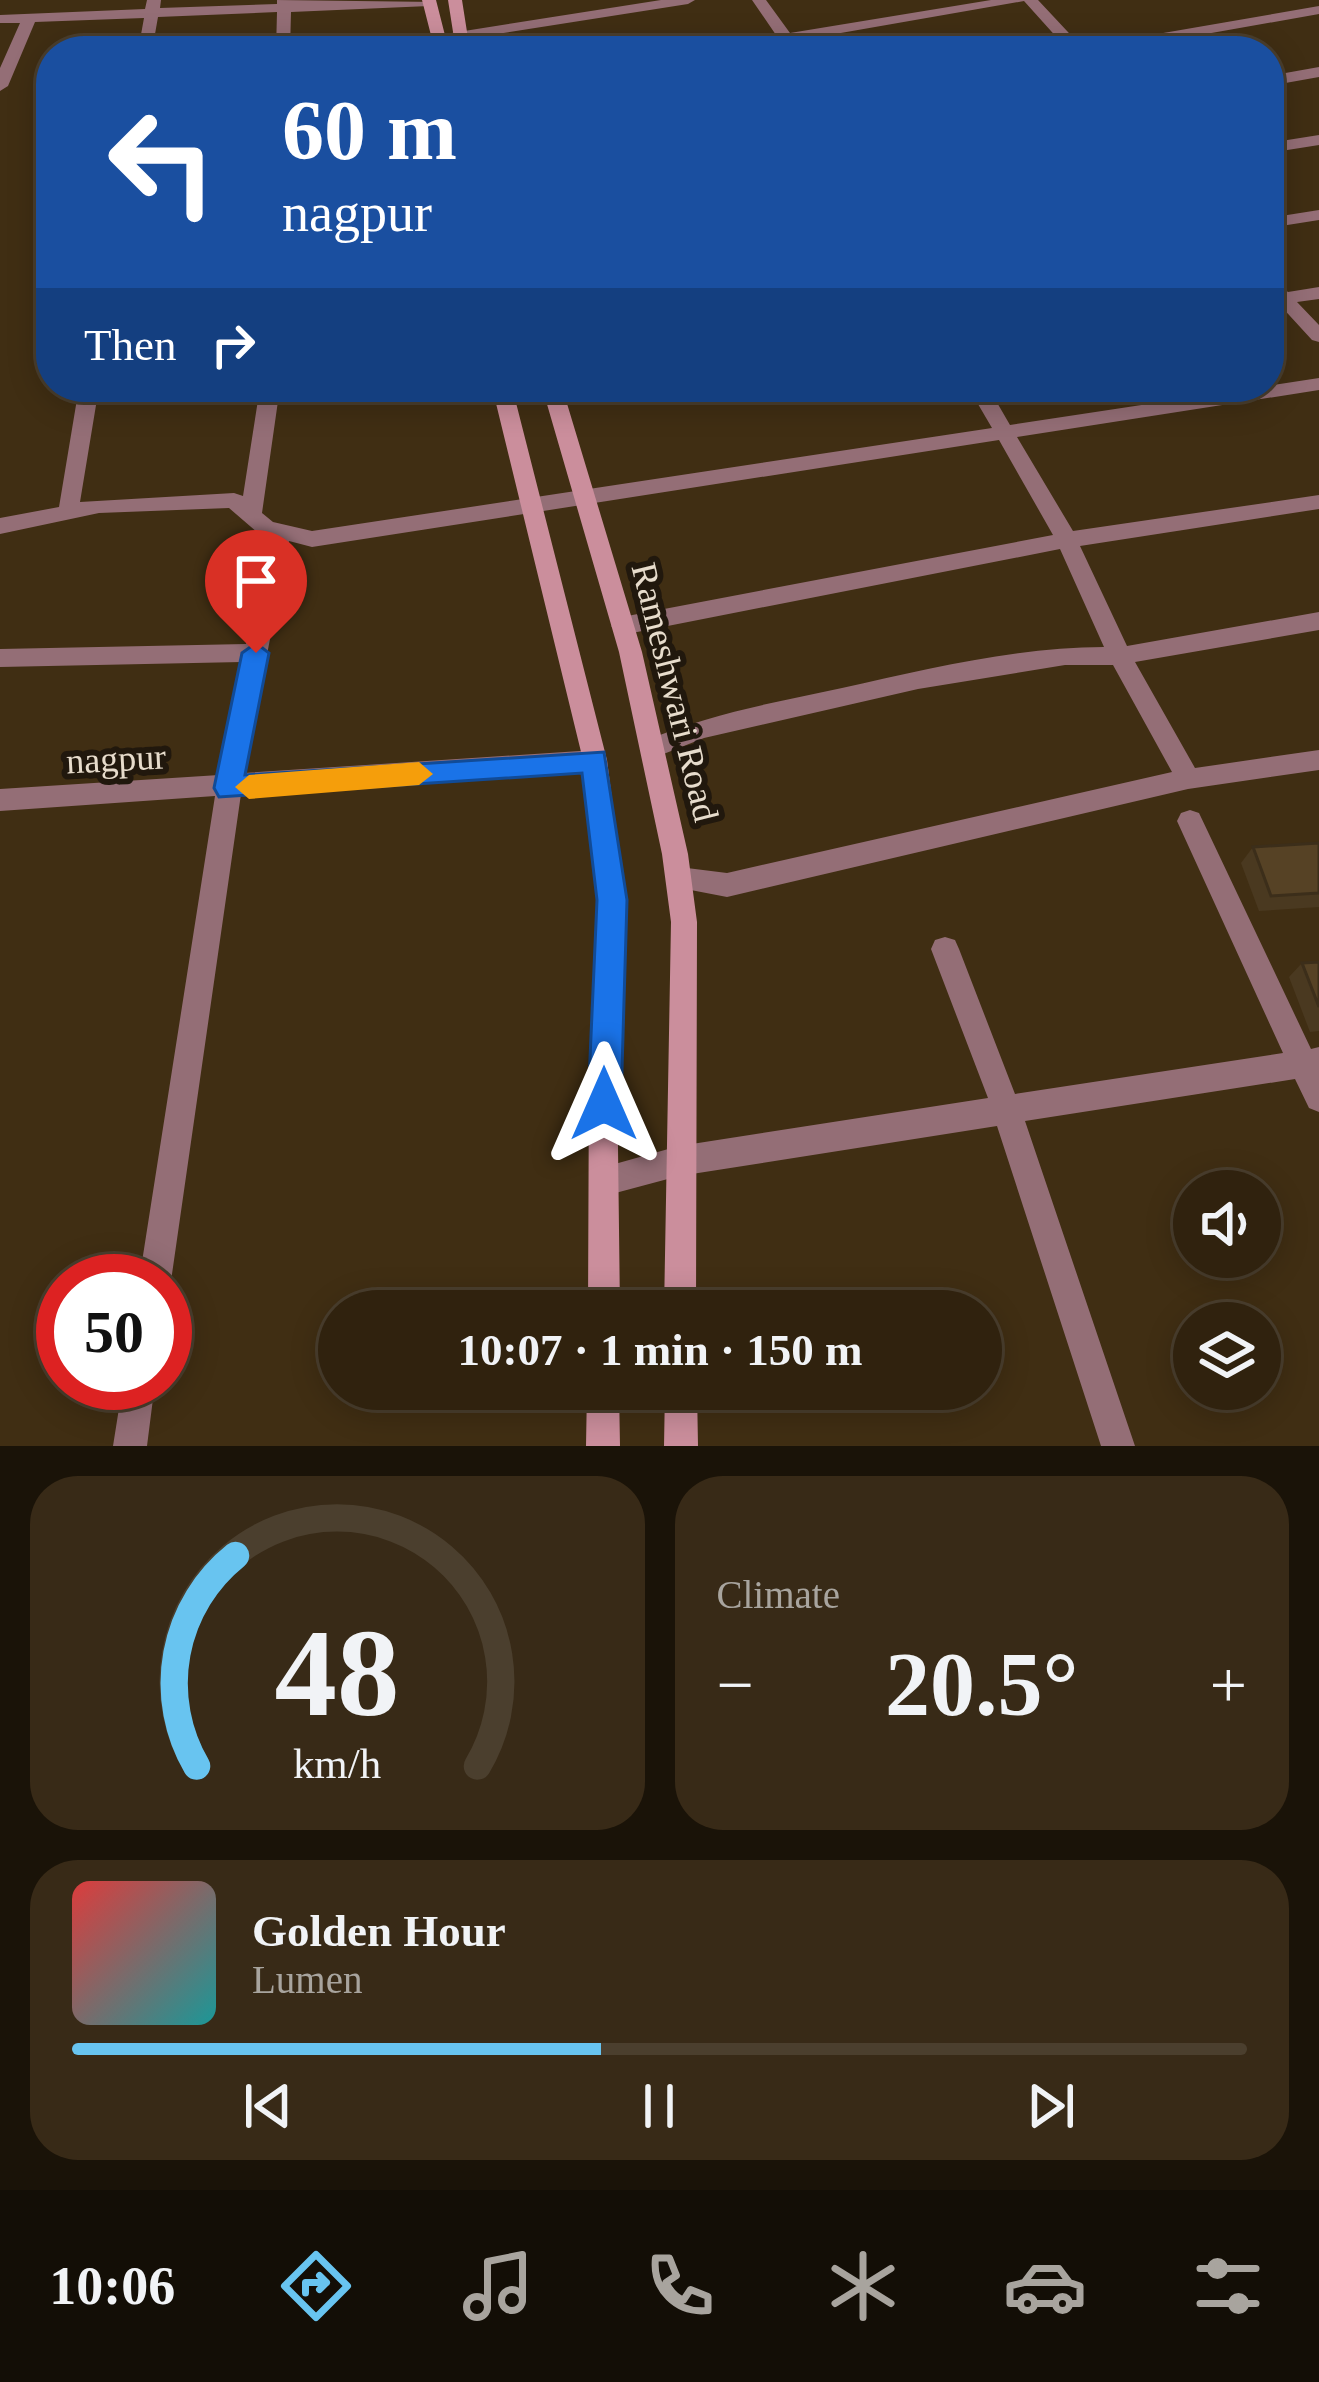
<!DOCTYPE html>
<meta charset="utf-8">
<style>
body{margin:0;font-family:"Times New Roman",serif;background:#382a17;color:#f1f3f6;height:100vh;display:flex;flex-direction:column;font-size:45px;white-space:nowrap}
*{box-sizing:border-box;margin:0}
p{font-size:39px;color:#a8a49e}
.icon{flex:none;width:66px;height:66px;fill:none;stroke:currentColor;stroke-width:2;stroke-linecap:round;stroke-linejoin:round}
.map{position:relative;height:1446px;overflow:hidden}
.side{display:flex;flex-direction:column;gap:30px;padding:30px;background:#1a1308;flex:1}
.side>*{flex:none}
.top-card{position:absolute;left:36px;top:36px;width:1248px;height:366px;border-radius:48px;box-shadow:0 6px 30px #0003,0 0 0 3px #4b3f2e;background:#1a4fa0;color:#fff;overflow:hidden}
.controls{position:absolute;left:1173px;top:1170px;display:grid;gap:24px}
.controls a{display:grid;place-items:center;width:108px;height:108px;border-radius:50%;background:#30220e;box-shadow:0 6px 30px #0003,0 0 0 3px #4b3f2e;font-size:60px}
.speed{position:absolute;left:36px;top:1254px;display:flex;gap:24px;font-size:60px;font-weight:700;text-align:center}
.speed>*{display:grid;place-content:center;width:156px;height:156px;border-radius:50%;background:#30220e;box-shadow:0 6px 30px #0003,0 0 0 3px #4b3f2e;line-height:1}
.speed .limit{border:18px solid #d22;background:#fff;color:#111}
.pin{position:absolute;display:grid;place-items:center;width:102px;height:102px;color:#fff;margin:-123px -51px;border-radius:50% 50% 50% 0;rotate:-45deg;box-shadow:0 0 12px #0007}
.pin .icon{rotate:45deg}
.me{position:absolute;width:132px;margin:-66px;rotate:0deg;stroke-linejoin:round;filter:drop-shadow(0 0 9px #0008)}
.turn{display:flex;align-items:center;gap:42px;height:252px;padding:0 48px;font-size:54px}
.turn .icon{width:156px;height:156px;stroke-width:2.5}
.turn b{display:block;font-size:84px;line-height:102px}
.then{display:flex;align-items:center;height:114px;padding:0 48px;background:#0003;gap:24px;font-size:45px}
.big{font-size:90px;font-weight:700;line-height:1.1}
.side .card{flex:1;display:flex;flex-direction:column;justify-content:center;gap:18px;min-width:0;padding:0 42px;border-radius:48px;background:#382a17}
.side .dial{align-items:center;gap:0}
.dial svg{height:312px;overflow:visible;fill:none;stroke:#4b3f2e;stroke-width:7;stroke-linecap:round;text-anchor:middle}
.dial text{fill:#f1f3f6;stroke:none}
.song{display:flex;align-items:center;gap:36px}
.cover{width:144px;height:144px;border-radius:18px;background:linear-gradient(135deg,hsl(0 70% 55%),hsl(180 70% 35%))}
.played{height:12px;border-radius:6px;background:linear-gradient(90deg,#68c4f0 45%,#4b3f2e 45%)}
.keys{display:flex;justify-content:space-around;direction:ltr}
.heat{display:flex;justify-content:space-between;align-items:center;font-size:66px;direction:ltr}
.side .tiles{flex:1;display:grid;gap:30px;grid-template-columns:1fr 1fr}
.card:last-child{grid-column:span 2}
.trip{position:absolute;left:318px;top:1290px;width:684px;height:120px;border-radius:60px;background:#30220e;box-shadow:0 6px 30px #0003,0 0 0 3px #4b3f2e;font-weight:700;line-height:120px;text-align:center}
.tabs{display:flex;height:192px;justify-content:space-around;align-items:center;background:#130e06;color:#a8a49e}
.tabs .icon{width:84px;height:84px}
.tabs .on{color:#68c4f0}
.tabs b{font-size:54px;color:#f1f3f6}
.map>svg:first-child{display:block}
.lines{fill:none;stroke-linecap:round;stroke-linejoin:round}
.minor{fill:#946e76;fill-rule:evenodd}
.secondary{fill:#cb8e9c;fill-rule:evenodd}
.wall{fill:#4a3920}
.building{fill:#564225;stroke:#3c2e1a;stroke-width:3}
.route{fill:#1a73e8;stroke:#114b97;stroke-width:3}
.slow{fill:#f59e0b}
.labels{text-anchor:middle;stroke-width:12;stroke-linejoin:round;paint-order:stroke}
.street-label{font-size:36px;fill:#e7dccc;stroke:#21180d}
</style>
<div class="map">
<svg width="1319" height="1446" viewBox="0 0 1319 1446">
<rect width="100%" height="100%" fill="#402e13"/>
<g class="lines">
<path class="minor" d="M147 0H161L160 8 277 4V0L436 2 429 6 291 12 290 51H276L277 12 158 17 152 51H138L144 18 35 22 8 86 0 91V68L20 23H0V15L145 9Z
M661 0H695L688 4 439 43 432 39 439 35Z
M752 0H766L790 33 991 0H1038L1082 47 1319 6V14L1110 51H1069L1024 1 795 41 798 51H784L781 43 728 51H690L697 47 776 35Z
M1319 67V77L1269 86V76Z
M1319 135V145L1269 153V143Z
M1319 210V220L1269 228V218Z
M1269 277 1288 292 1319 287V299L1297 302 1319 325V342L1312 340 1279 304 1269 303Z
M1319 378V390L1017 437 1073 531 1319 495V509L1080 546 1127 646 1319 612V630L1135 662 1195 768 1319 750V770L1188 789 727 897 670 886 666 878 670 870 679 867 727 873 1172 772 1113 665H1065L918 689 704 738 656 757 647 754 644 747 647 740C710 714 776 702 842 688 927 669 1017 647 1104 647L1060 549 622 635 611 626 622 617 1053 535 999 440 312 547 289 541 244 773 595 750 604 753 607 760 604 767 595 770 241 794 171 1281 165 1293V1281H139L215 796 0 811V789L219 775 242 662 0 667V649L246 644 268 536 258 533 229 508 99 513 0 534V518L59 507 79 387H99L80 502 234 493 243 496 260 387H280L262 513 273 522 312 531 992 428 968 387H988L1010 425Z
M1190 810 1199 813 1311 1049 1319 1047V1112L1309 1108 1295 1079 1025 1121 1135 1446H1101L997 1126 679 1176 608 1195 597 1191 593 1180 597 1169 679 1146 988 1098 931 949 935 940 945 937 955 940 959 949 1015 1094 1283 1053 1177 821 1181 813Z
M123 1383H155L147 1446H113Z"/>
<path class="secondary" d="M422 0H436L449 51H435Z
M448 0H462L470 51H456Z
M492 387H512L607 760 625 900 617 1066 620 1311H588L589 1066 599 900 583 760Z
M542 387H562L642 652 688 854 697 922 696 1311H664L671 922 662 854 619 652Z
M587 1389H619L620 1446H586Z
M665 1389H697L698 1446H664Z"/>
</g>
<path class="wall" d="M1319 843V907L1259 911 1241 863 1253 847Z
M1319 962V1031L1310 1032 1289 977 1302 963Z"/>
<path class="building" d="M1319 843V893L1271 896 1253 847Z
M1319 962V1007L1302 963Z"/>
<path class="route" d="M256 643 269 653 245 775 604 752 627 900 621 1104 616 1116 604 1120 592 1116 588 1104 597 900 582 773 219 797 214 788 242 653Z"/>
<path class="slow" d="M419 762 433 774 419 785 249 799 235 787 249 775Z"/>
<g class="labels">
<g class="street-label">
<text transform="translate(676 692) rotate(76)" y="13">Rameshwari Road</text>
<text transform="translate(116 758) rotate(-3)" y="13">nagpur</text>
</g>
</g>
</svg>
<div class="controls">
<a><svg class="icon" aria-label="sound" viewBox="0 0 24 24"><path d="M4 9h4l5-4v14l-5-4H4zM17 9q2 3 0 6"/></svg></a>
<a><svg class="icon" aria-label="layers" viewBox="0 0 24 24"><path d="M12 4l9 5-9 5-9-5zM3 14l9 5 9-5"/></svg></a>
</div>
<div class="speed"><div class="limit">50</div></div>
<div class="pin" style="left:256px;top:653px;background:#d93025"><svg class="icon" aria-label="arrive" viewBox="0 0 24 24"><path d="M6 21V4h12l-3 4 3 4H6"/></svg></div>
<svg class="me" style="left:604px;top:1104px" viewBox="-20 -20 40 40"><path d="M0-17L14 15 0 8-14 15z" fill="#1a73e8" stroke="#fff" stroke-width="4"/></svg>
<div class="trip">10:07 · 1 min · 150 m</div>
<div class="top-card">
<div class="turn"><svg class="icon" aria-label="left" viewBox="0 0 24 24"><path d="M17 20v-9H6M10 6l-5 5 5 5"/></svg><div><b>60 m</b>nagpur</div></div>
<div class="then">Then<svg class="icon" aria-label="right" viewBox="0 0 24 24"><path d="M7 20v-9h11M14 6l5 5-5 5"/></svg></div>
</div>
</div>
<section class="side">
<div class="tiles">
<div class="card dial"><svg viewBox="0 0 100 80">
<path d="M14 69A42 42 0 1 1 86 69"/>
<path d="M14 69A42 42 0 0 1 24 15" stroke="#68c4f0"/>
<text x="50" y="56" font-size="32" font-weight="700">48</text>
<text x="50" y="72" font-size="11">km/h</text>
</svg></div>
<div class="card"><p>Climate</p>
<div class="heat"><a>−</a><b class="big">20.5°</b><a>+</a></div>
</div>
<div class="card">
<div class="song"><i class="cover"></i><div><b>Golden Hour</b><p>Lumen</p></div></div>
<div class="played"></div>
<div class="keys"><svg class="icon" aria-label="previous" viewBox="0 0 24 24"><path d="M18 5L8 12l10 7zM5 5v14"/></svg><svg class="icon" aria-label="pause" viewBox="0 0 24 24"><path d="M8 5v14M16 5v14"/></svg><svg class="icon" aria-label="next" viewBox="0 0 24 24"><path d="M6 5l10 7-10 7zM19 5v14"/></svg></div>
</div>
</div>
</section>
<nav class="tabs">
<b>10:06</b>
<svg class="icon on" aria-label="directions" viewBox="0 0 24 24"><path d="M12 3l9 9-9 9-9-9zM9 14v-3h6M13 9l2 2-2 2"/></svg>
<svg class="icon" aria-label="music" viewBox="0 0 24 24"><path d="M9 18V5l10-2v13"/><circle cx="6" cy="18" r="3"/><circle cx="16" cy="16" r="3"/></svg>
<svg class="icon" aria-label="phone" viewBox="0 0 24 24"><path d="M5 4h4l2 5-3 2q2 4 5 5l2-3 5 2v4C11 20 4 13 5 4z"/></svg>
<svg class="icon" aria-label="climate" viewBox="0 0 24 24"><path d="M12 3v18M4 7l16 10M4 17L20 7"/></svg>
<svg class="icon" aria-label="car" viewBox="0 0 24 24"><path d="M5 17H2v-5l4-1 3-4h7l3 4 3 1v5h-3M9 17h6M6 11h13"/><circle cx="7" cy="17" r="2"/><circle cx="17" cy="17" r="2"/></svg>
<svg class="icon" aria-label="filters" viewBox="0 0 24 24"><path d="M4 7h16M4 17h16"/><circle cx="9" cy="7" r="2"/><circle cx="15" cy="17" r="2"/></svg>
</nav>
